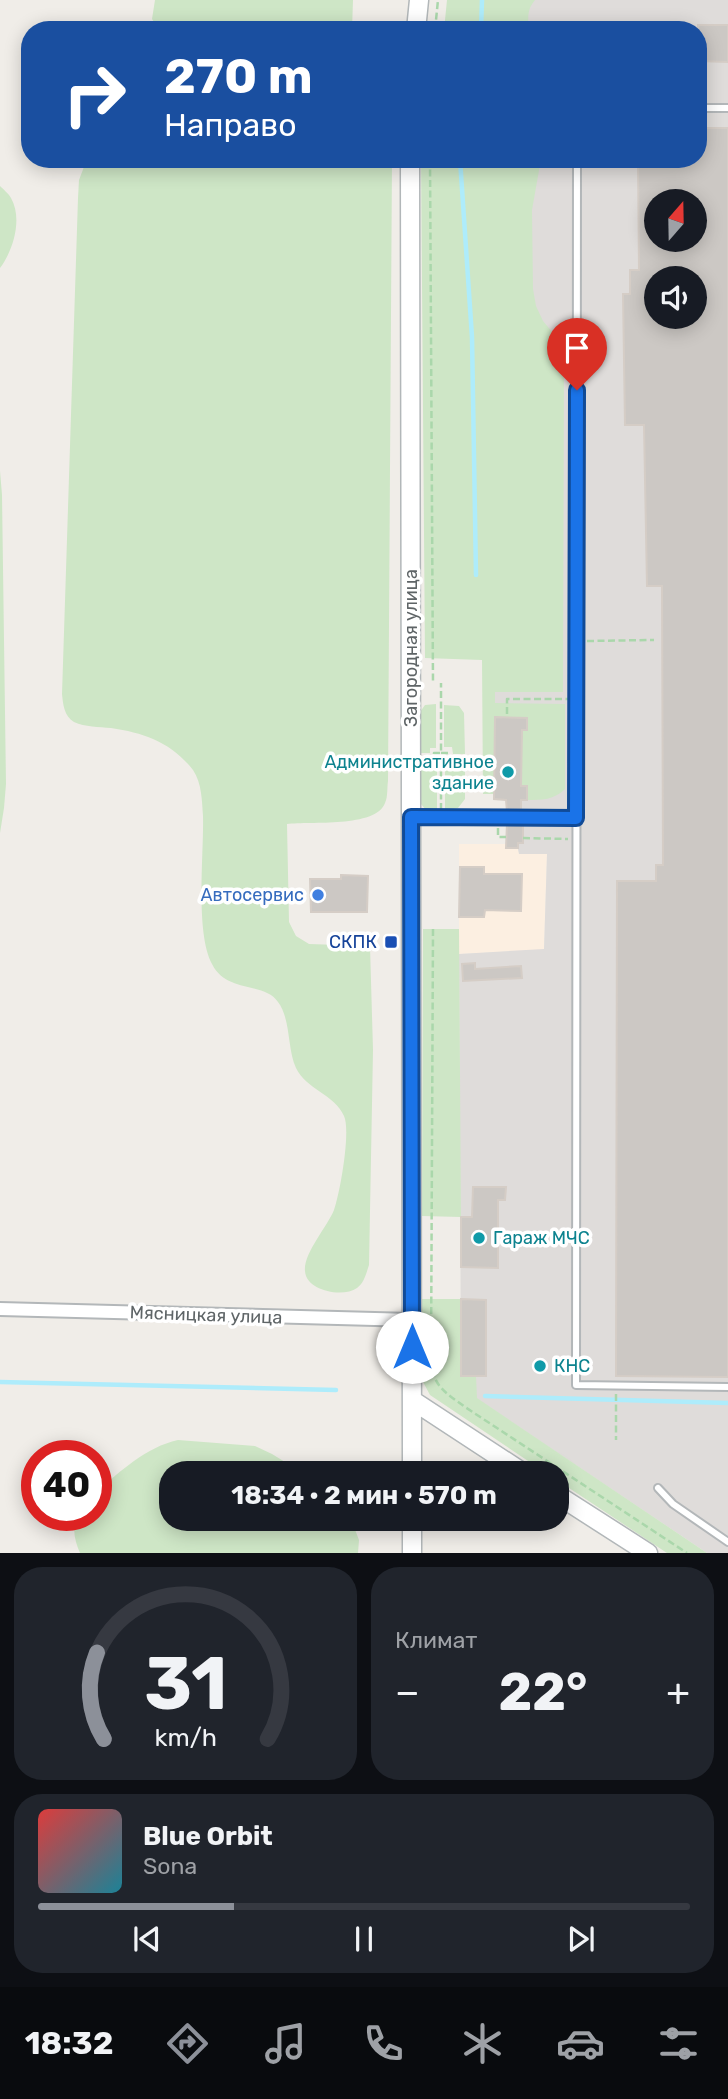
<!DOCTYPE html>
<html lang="ru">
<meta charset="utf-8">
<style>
body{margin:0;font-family:Rubik,sans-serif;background:#20242c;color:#f1f3f6;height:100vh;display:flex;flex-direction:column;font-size:26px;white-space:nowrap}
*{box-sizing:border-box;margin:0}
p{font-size:23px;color:#9ea1a6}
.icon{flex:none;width:38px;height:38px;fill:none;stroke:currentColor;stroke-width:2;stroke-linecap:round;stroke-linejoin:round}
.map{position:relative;height:1553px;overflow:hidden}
.sheet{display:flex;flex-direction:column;gap:14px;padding:14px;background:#0d0f14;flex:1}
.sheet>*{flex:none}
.hud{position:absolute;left:21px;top:21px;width:686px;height:147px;border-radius:28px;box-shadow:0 4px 18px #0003;background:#1a4fa0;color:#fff;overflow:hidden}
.needle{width:46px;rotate:20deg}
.buttons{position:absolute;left:644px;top:189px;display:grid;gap:14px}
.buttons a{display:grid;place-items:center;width:63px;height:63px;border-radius:50%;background:#171b24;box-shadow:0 4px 18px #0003;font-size:35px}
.speed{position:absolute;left:21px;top:1440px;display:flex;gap:14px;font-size:35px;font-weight:700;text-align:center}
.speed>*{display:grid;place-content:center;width:91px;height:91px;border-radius:50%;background:#171b24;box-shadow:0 4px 18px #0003;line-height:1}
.speed .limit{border:10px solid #d22;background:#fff;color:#111}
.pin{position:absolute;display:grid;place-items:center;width:60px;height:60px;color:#fff;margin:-72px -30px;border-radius:50% 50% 50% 0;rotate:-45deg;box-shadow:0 0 7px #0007}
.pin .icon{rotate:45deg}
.me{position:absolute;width:77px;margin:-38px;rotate:0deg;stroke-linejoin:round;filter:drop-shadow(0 0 5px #0008)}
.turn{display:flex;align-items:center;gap:24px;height:147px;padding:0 28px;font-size:32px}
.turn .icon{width:91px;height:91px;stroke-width:2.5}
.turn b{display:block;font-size:49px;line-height:60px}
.big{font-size:52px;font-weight:700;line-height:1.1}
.sheet .card{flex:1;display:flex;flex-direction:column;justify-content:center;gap:10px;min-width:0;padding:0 24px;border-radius:28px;background:#20242c}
.sheet .dial{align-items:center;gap:0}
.dial svg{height:182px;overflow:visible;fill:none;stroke:#363941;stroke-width:7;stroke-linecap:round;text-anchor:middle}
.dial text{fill:#f1f3f6;stroke:none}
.song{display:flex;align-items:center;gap:21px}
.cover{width:84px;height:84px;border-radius:10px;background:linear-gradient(135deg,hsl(0 70% 55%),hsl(190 70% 35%))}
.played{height:7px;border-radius:4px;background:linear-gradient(90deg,#8c9099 30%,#363941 30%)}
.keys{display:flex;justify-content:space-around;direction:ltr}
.heat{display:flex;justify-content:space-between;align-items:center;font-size:38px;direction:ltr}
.sheet .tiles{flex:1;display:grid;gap:14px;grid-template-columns:1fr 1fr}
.card:last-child{grid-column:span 2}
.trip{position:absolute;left:159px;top:1461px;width:410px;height:70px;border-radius:28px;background:#171b24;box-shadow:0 4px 18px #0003;font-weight:700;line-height:70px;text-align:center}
.dock{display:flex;height:112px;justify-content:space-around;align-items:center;background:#090b0e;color:#9ea1a6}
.dock .icon{width:49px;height:49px}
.dock .current{color:#8c9099}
.dock b{font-size:32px;color:#f1f3f6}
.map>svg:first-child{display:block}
.commercial{fill:#fcefe1}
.industrial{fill:#dfdcda;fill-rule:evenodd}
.green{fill:#cee6c6}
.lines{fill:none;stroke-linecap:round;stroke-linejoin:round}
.stream{stroke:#aeecfb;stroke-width:4.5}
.building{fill:#ccc8c4;stroke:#d5cdc6;stroke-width:2;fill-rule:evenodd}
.lane-casing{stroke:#b3b7b9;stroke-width:10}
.street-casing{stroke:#b3b7b9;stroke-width:16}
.secondary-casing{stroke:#b2b7b9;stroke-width:21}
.path{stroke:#aad7ab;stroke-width:2.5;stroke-dasharray:7 3.5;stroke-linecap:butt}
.lane{stroke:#fff;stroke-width:6}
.street{stroke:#fff;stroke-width:12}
.secondary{stroke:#fff;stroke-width:18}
.route-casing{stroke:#114b97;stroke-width:18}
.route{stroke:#1a73e8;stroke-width:12}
.culture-dot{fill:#0f9aa8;stroke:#fff;stroke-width:2.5}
.shop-dot{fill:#3f7fe0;stroke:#fff;stroke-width:2.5}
.transit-dot{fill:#1a4fb4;stroke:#fff;stroke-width:2.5}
.labels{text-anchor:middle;stroke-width:7;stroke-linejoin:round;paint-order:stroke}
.street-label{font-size:18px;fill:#5f6567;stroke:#fff}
.culture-label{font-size:18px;fill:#0d838f;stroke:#fff;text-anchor:start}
.shop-label{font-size:18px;fill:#366cbe;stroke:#fff;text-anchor:end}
.transit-label{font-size:18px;fill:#164399;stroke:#fff;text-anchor:end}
</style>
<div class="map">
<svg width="728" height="1553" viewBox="0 0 728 1553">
<rect width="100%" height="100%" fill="#f0ede8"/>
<path class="commercial" d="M459 844H506L518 848 519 854H547L544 950 459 954Z"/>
<path class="industrial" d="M500 0H728V1553H707L476 1398 461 1376 459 954 544 949 547 854H519L518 849 506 848V800L494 799 498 159H698V30H499ZM656 201H695V240H656ZM656 278H695V317H656Z"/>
<path class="green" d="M155 0H353L352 30H159L152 19Z
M447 0H535C526 11 529 17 528 30H444Z
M87 159H392L388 781C387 787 388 797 385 803 376 828 310 821 287 824L289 922 296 936 309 944 370 946 373 1050 369 1265C366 1274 364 1283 357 1288 343 1298 306 1291 305 1271 303 1254 327 1227 334 1210 340 1193 351 1131 344 1116 335 1095 306 1089 296 1068 287 1049 291 1019 278 1002 264 981 227 994 212 964 195 932 204 854 203 816 202 802 202 783 193 770 172 743 145 733 111 728 99 727 85 727 74 722 64 716 63 704 62 694L78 198 79 180Z
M421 159H541L532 210 533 289 536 306 543 321 564 346 563 692H495V703L565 704V789C554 800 542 800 527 800V786H521L522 730 527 729V718L494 794H483L482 660 425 658Z
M0 186C3 189 9 194 11 198 23 219 13 251 0 268Z
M0 471 2 495 6 784 4 808 0 833Z
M436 704V748H430V753H420V712L425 705Z
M444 705 459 706 464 713 465 754H453L452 747H444Z
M421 761 430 762V768H437V810H426L421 804Z
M452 761H465V799L458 808 445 810V768H452Z
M423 929H459L461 1217 422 1216Z
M422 1299H461V1376H476L477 1398 707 1553H667L557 1480 556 1474 546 1473 430 1395 422 1380Z
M178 1440 255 1446 272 1454 303 1473 172 1474V1519H351L359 1540 358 1553H80C75 1541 71 1528 78 1516H96V1492C121 1471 146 1447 178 1440Z"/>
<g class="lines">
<path class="stream" d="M481 30 482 0
M460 159 472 337 476 575
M0 1382 336 1390
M485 1396 728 1403"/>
</g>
<path class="building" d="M698 25H728V62L698 61Z
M698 128H728V1377L616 1376 617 881H656V865H663L662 586H647L644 425H625L623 294H630V270H639L638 159H698ZM656 201H695V240H656ZM656 278H695V317H656Z
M495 717 527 718V730H522L521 786H527V800H521V812H507L506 800 494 799Z
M507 823H523V843H518V848H506Z
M460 867H484V874H522L521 911 485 910 484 917H459Z
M341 875 368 876 367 912H311L310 879H341Z
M475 963V969L521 966 522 978 463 981 462 964Z
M473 1187H506L505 1200H498V1268L461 1267V1217H472Z
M461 1299 486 1300V1376H461Z"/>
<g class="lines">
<defs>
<path id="lane" d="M698 108H728
M577 159 576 1385 728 1387
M413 817 576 818
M658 1488 673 1504 728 1542"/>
<path id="street" d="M0 1309 412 1320"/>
<path id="secondary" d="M416 30 419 0
M410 159 412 1474
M412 1400 525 1474
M556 1494 648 1553
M412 1519V1553"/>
</defs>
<use href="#lane" class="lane-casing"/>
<use href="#street" class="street-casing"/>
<use href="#secondary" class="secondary-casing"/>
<path class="path" d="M435 30 438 0
M430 159 433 683
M587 641 654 640
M507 714V699H569
M441 753H448V764H434V753H441V683
M448 758H474
M441 810V764
M498 828V837H506
M523 838 568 839
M433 929 431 1360C433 1387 445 1392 465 1407L687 1553
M616 1394V1440"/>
<use href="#lane" class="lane"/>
<use href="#street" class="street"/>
<use href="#secondary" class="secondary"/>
</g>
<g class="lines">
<defs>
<path id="route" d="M412 1347 411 817 576 818 577 390"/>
</defs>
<use href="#route" class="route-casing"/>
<use href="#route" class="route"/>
</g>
<g class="culture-dot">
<circle cx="508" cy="772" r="7"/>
<circle cx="479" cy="1238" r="7"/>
<circle cx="540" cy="1366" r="7"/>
</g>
<circle class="shop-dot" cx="318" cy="895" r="7"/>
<rect class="transit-dot" x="384" y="935" width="14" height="14" rx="3.5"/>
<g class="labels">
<g class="street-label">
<text transform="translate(411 648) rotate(-90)" y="6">Загородная улица</text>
<text transform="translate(206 1315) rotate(2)" y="6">Мясницкая улица</text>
</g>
<g class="culture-label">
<text x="494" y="768" text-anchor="end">Административное<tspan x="494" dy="21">здание</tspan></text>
<text x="493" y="1244">Гараж МЧС</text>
<text x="554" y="1372">КНС</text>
</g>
<g class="shop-label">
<text x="304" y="901">Автосервис</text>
</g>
<g class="transit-label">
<text x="377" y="948">СКПК</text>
</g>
</g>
</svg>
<div class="buttons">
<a><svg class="needle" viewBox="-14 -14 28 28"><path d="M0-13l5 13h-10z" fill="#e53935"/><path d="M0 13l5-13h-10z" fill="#9ea1a6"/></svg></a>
<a><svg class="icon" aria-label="sound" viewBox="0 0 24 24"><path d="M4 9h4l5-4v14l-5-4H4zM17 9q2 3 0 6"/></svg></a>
</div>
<div class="speed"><div class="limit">40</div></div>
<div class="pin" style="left:577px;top:390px;background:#d93025"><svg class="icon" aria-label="arrive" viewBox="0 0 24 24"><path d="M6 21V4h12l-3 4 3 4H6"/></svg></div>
<svg class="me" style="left:412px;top:1347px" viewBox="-20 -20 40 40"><circle r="19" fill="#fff"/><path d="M0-13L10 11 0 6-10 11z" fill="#1a73e8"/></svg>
<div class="trip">18:34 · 2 мин · 570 m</div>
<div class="hud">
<div class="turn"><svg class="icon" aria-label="right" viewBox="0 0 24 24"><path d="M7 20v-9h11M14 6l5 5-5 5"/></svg><div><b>270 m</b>Направо</div></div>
</div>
</div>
<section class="sheet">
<div class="tiles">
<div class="card dial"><svg viewBox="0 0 100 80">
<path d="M14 69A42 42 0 1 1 86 69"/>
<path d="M14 69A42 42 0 0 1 11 31" stroke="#8c9099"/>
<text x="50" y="56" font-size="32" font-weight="700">31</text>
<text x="50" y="72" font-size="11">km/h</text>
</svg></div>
<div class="card"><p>Климат</p>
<div class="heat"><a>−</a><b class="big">22°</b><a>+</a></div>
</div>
<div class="card">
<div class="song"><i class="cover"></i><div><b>Blue Orbit</b><p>Sona</p></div></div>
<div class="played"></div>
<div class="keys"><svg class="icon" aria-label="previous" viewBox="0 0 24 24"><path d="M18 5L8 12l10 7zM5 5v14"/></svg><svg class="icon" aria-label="pause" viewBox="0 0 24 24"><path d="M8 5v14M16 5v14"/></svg><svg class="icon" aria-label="next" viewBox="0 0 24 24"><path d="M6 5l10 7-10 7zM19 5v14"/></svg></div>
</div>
</div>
</section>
<nav class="dock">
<b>18:32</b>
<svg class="icon current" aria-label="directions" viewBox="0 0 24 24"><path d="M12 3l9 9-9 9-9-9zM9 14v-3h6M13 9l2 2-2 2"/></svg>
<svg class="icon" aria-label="music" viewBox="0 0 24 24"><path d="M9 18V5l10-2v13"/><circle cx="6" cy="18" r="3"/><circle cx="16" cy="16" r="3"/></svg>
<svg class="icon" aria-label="phone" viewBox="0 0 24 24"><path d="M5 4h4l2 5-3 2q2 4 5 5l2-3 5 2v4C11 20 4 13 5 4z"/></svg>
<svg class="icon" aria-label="climate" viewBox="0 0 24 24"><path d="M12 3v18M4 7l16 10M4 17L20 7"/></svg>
<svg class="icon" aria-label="car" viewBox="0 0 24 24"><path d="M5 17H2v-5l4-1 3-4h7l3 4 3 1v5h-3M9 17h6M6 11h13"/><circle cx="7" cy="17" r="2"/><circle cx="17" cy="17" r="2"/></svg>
<svg class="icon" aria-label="filters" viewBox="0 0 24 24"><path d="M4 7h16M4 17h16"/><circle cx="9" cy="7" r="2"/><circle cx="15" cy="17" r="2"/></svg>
</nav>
